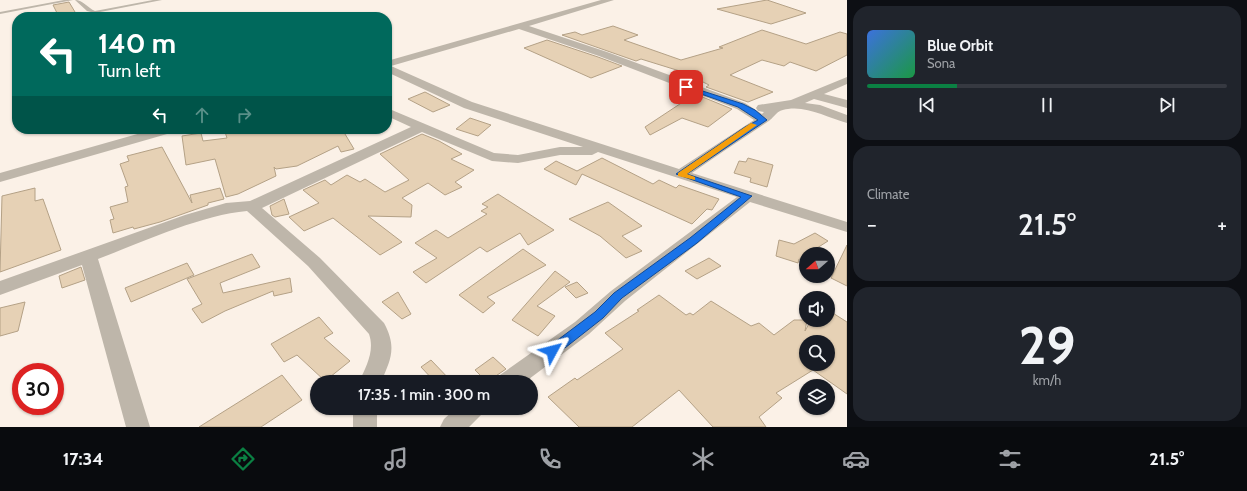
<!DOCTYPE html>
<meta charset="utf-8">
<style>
body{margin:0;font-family:Cabin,sans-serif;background:#20242c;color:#f1f3f6;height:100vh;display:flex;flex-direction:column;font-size:15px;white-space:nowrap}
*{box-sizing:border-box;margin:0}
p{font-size:13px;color:#9ea1a6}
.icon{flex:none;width:22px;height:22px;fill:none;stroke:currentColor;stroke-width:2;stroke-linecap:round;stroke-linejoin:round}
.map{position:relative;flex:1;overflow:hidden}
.sheet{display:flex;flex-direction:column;gap:6px;padding:6px;background:#0d0f14;width:400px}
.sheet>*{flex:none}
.guide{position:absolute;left:12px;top:12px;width:380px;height:122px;border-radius:16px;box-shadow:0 1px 3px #0004;background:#00695c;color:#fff;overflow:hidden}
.needle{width:26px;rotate:250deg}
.buttons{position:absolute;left:799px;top:247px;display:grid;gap:8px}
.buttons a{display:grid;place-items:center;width:36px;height:36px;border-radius:50%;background:#171b24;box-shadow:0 1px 3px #0004;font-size:20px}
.speed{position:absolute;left:12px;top:363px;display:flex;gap:8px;font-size:20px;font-weight:700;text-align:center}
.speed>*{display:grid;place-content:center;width:52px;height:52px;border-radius:50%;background:#171b24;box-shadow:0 1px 3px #0004;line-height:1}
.speed .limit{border:6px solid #d22;background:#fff;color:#111}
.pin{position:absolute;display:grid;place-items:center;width:34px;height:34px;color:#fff;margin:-17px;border-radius:8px;box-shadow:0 2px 6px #0006}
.me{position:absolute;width:44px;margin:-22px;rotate:52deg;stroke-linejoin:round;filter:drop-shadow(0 0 3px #0008)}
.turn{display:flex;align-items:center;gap:14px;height:84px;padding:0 20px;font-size:18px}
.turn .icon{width:52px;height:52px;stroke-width:2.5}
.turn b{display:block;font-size:28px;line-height:34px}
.lanes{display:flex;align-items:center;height:38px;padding:0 20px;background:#0003;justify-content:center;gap:20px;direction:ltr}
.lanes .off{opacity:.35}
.big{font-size:30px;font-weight:600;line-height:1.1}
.sheet .tile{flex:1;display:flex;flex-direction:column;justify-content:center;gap:6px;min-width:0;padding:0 14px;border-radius:16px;background:#20242c}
.sheet .dial{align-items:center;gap:0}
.dial b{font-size:52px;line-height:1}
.song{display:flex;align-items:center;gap:12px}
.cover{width:48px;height:48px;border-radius:6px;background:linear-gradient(135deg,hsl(220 70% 55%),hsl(140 70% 35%))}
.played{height:4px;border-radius:2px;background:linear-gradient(90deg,#0b8043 25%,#363941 25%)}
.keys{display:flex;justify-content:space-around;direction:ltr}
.heat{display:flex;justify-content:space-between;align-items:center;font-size:22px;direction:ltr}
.trip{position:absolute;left:310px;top:375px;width:228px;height:40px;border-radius:20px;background:#171b24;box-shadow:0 1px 3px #0004;font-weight:600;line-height:40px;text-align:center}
.dock{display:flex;height:64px;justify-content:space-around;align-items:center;background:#090b0e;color:#9ea1a6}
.dock .icon{width:28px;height:28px}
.dock .on{color:#0b8043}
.dock b{font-size:18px;color:#f1f3f6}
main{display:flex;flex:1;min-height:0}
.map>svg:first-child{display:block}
.building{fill:#e6d1b5;stroke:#b4a186;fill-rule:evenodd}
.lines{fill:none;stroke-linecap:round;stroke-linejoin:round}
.service{fill:#beb6aa;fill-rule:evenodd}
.minor{fill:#beb6aa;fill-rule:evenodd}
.route{fill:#1a73e8;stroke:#114b97}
.slow{fill:#f59e0b}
</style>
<main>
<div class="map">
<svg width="847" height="427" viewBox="0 0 847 427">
<rect width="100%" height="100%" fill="#fbf1e7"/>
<path class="building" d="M767 0 806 13 771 24 717 9Z
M69 2 78 17H59L53 5Z
M613 26 638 35 624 40 681 60 723 48 719 47 762 30 806 44 840 32 847 34V55L816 71 790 62 784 66 762 60 730 75 773 92 748 102 706 87 709 85 683 72 641 59 636 61 562 35 575 32 582 35Z
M547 40 598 57 622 66 591 78 524 48Z
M425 92 450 105 433 112 408 99Z
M695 94 732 109 708 127 682 118 650 135 645 127Z
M470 118 491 125 478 136 456 129Z
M224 129H342L354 149 341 152 338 146 297 166 276 169 274 167 276 176 238 194 226 197 215 159 186 165 182 136 201 133 203 141 227 138Z
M422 134 439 141 462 154 451 159 474 170 455 182 462 187 445 195 428 183 402 198 412 205 411 217 368 216 402 242 380 255 333 218 304 231 289 217 319 203 303 190 325 180 331 185 347 175 360 182 365 179 385 192 409 180 380 154Z
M162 147 192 203 190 195 220 188 224 199 208 203V205L160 222 134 229 133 227 113 233 110 220 114 219 110 207 128 202 125 187 128 186 120 164 129 161 127 156Z
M602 158 653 184 659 180 676 188 679 185 719 199 712 210 707 209 692 224 582 174 576 185 544 169 556 161 577 171Z
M748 158 773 165 767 187 750 182 751 178 734 173 739 161 746 162Z
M35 188V201L43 199 61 250 0 272 2 196Z
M498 194 554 230 528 245 520 233 487 252 480 247 426 283 413 272 437 258 415 243 436 230 448 238 487 214 481 211 488 207 482 204Z
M284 199 289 214 275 217 272 215 270 206Z
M608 202 642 226 622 236 642 251 626 258 600 236 569 219Z
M815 233 828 241 817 248 816 254H806V261L799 259 798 263 776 256 779 240 794 244Z
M847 245V286L831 278Z
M523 249 546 265 487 297 495 303 483 313 459 295Z
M252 254 260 267 220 283 223 293 290 278 292 292 274 296 273 291 225 311 202 323 192 309 202 304 187 279Z
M709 258 721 266 697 279 685 271Z
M187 263 194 275 131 302 125 288Z
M81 267 85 280 62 288 59 276Z
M555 271 570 282 537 306 555 316 538 336 512 320Z
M577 282 588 293 576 298 565 287Z
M398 292 411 314 402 319 382 302Z
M659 295 686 315 690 313 693 315 711 301 751 326 759 323 774 335 794 320H807L805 331 811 320H828V310L847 322V394L813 370 776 393 782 398 759 417 766 427H713L679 390 632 427H579L548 397 575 378 577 380 623 349 605 333 639 311 637 310ZM806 342H828V364H806Z
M25 302 18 331 0 336V308Z
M319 317 333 333 324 338 350 361 325 381 297 355 284 362 271 344Z
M493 357 506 369 487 382 475 370Z
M431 360 452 382H435L421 367Z
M282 375 302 400 261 427H199Z"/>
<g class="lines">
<path class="service" d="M64 0H73L0 14V12Z
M75 0C83 0 88 8 95 11L153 0H162L95 13 87 11Z"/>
<path class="minor" d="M601 0H614L529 26 607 52 745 103 762 114 764 112 758 111 756 108 758 105 791 100 847 77V84L824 94 847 100V108L814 99 805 103 820 105 847 115V123C828 118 808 106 788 109 775 110 776 117 766 123 741 140 716 156 692 173L847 222V232L750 202 625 301 589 334 525 382H497L500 375 575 322 611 291 737 197 598 152 592 155H560L518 163 492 161 422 132 262 208 320 258 384 323C397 347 391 359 381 382H359C366 367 375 351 369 334L308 266 247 211C201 215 143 242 98 259L150 427H126L82 265 0 295V281L185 215 226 203 250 201 411 127 387 116V108L494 153 518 155 560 147H583L464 108 387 72V61ZM519 29 599 56 737 109 754 120 679 169 472 102 391 66Z
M155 129H175L174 132 0 182V173Z
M353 408H377V427H353Z
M456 408H485L481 415 469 427H440L444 419Z"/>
</g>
<path class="route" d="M684 85 743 104 755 110 767 120 687 174 752 196 697 243 622 298 603 318 556 355 552 356 547 355 546 351 547 348 595 312 614 293 690 238 741 197 676 174 745 127 758 120 738 107 684 88Z"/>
<path class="slow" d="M751 123 757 125 687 174 695 177V180L678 176V173Z"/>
</svg>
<div class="buttons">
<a><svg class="needle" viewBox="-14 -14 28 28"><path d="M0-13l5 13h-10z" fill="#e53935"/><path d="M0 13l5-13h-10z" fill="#9ea1a6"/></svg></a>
<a><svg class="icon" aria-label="sound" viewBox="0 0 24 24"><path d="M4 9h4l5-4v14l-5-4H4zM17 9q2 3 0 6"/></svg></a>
<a><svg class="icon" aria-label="search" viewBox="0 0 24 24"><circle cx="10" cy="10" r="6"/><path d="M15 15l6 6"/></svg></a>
<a><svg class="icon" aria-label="layers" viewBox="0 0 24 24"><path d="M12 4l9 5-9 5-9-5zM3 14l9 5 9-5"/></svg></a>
</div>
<div class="speed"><div class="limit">30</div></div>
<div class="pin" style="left:686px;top:87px;background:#d93025"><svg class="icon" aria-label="arrive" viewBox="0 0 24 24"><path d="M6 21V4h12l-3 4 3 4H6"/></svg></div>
<svg class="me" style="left:552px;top:351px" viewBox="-20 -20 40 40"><path d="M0-17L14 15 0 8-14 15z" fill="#1a73e8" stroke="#fff" stroke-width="4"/></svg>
<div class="trip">17:35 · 1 min · 300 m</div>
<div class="guide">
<div class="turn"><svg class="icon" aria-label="left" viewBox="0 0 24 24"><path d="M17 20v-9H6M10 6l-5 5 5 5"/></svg><div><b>140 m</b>Turn left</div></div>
<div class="lanes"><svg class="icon" aria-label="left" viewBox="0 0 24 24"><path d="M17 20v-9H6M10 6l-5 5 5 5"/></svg><svg class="icon off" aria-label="ahead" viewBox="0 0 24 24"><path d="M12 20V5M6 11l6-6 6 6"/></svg><svg class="icon off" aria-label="right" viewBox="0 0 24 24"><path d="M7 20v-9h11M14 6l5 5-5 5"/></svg></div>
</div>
</div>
<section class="sheet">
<div class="tile">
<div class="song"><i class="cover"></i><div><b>Blue Orbit</b><p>Sona</p></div></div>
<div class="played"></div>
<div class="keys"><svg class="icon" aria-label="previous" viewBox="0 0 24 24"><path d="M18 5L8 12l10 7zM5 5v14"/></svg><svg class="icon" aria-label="pause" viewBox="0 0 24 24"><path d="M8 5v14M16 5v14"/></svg><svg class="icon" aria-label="next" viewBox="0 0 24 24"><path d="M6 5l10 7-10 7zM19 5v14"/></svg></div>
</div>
<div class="tile"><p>Climate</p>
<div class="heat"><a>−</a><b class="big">21.5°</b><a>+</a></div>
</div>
<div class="tile dial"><b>29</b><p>km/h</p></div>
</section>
</main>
<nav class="dock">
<b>17:34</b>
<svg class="icon on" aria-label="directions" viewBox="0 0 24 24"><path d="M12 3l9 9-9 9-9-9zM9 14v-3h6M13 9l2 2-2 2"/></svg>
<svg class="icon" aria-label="music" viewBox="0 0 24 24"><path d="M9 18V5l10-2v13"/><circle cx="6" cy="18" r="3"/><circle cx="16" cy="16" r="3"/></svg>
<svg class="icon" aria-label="phone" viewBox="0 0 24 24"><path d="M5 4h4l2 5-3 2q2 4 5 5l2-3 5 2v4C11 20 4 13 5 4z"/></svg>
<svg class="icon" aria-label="climate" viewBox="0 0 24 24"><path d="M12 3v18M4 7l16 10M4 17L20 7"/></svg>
<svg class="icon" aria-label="car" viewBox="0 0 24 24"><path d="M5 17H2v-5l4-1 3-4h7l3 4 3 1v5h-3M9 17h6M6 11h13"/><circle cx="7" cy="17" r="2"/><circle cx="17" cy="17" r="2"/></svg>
<svg class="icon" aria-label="filters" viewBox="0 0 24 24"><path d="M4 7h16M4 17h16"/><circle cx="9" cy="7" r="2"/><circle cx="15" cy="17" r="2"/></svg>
<b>21.5°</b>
</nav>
